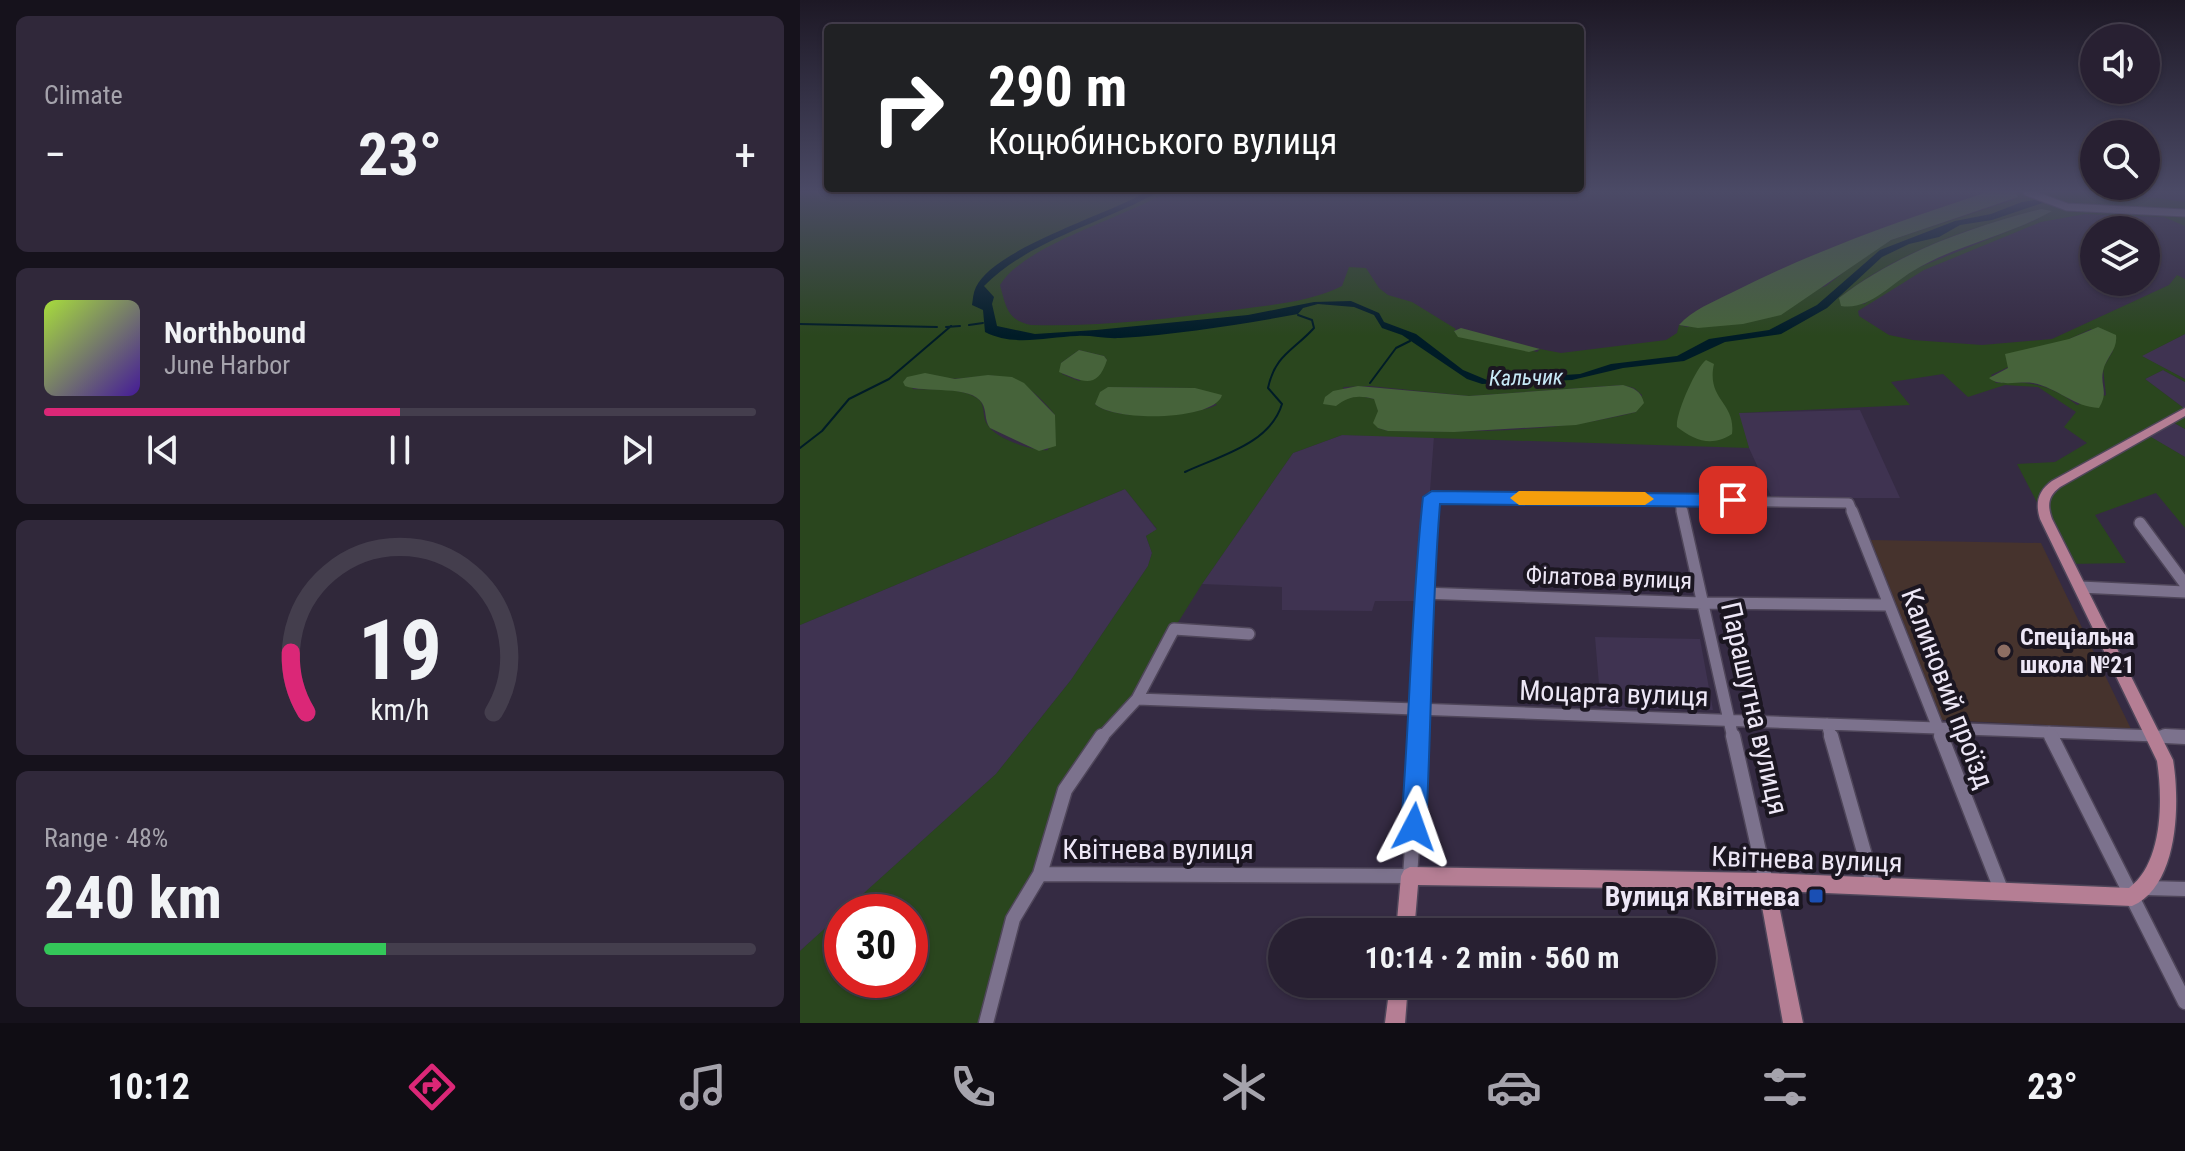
<!DOCTYPE html>
<meta charset="utf-8">
<style>
body{margin:0;font-family:"Roboto Condensed",sans-serif;background:#30283a;color:#f1f3f6;height:100vh;display:flex;flex-direction:column;font-size:30px;white-space:nowrap}
*{box-sizing:border-box;margin:0}
p{font-size:26px;color:#a5a3ac}
.icon{flex:none;width:44px;height:44px;fill:none;stroke:currentColor;stroke-width:2;stroke-linecap:round;stroke-linejoin:round}
.map{position:relative;flex:1;overflow:hidden}
.details{display:flex;flex-direction:column;gap:16px;padding:16px;background:#16121c;width:800px}
.details>*{flex:none}
.banner{position:absolute;left:24px;top:24px;width:760px;height:168px;border-radius:8px;box-shadow:0 2px 6px #0004,0 0 0 2px #443e4d;background:#202124;color:#fff;overflow:hidden}
.controls{position:absolute;left:1280px;top:24px;display:grid;gap:16px}
.controls a{display:grid;place-items:center;width:80px;height:80px;border-radius:50%;background:#282032;box-shadow:0 2px 6px #0004,0 0 0 2px #443e4d;font-size:40px}
.speed{position:absolute;left:24px;top:894px;display:flex;gap:16px;font-size:40px;font-weight:700;text-align:center}
.speed>*{display:grid;place-content:center;width:104px;height:104px;border-radius:50%;background:#282032;box-shadow:0 2px 6px #0004,0 0 0 2px #443e4d;line-height:1}
.speed .limit{border:12px solid #d22;background:#fff;color:#111}
.pin{position:absolute;display:grid;place-items:center;width:68px;height:68px;color:#fff;margin:-34px;border-radius:16px;box-shadow:0 4px 12px #0006}
.me{position:absolute;width:88px;margin:-44px;rotate:4deg;stroke-linejoin:round;filter:drop-shadow(0 0 6px #0008)}
.turn{display:flex;align-items:center;gap:28px;height:168px;padding:0 32px;font-size:36px}
.turn .icon{width:104px;height:104px;stroke-width:2.5}
.turn b{display:block;font-size:56px;line-height:68px}
.big{font-size:60px;font-weight:700;line-height:1.1}
.details .widget{flex:1;display:flex;flex-direction:column;justify-content:center;gap:12px;min-width:0;padding:0 28px;border-radius:12px;background:#30283a}
.details .dial{align-items:center;gap:0}
.dial svg{height:208px;overflow:visible;fill:none;stroke:#443e4d;stroke-width:7;stroke-linecap:round;text-anchor:middle}
.dial text{fill:#f1f3f6;stroke:none}
.song{display:flex;align-items:center;gap:24px}
.cover{width:96px;height:96px;border-radius:12px;background:linear-gradient(135deg,hsl(80 70% 55%),hsl(260 70% 35%))}
.played{height:8px;border-radius:4px;background:linear-gradient(90deg,#db2777 50%,#443e4d 50%)}
.keys{display:flex;justify-content:space-around;direction:ltr}
.heat{display:flex;justify-content:space-between;align-items:center;font-size:44px;direction:ltr}
.charge{height:12px;border-radius:6px;background:linear-gradient(90deg,#34c759 48%,#443e4d 0)}
.trip{position:absolute;left:468px;top:918px;width:448px;height:80px;border-radius:40px;background:#282032;box-shadow:0 2px 6px #0004,0 0 0 2px #443e4d;font-weight:700;line-height:80px;text-align:center}
.menu{display:flex;height:128px;justify-content:space-around;align-items:center;background:#100d14;color:#a5a3ac}
.menu .icon{width:56px;height:56px}
.menu .active{color:#db2777}
.menu b{font-size:36px;color:#f1f3f6}
main{display:flex;flex:1;min-height:0}
.map>svg:first-child{display:block}
.built{fill:#3f3351}
.education{fill:#46332d}
.green{fill:#2a461e;fill-rule:evenodd}
.forest{fill:#46633a}
.water{fill:#001c27}
.lines{fill:none;stroke-linecap:round;stroke-linejoin:round}
.stream{stroke:#001c27;stroke-width:2}
.minor-far3-casing{stroke:#4f465a;stroke-width:9}
.minor-far2-casing{stroke:#4f465a;stroke-width:12}
.minor-far1-casing{stroke:#4f465a;stroke-width:14}
.minor-casing{stroke:#4f465a;stroke-width:17}
.major-casing{stroke:#4f465a;stroke-width:3}
.minor-far3{stroke:#7c728d;stroke-width:7}
.minor-far2{stroke:#7c728d;stroke-width:9}
.minor-far1{stroke:#7c728d;stroke-width:11}
.minor{stroke:#7c728d;stroke-width:14}
.major{fill:#b57e94;fill-rule:evenodd}
.route{fill:#1a73e8;stroke:#114b97;stroke-width:2}
.slow{fill:#f59e0b}
.education-dot{fill:#8d6e63;stroke:#1b1621;stroke-width:3}
.transit-dot{fill:#1a4fb4;stroke:#1b1621;stroke-width:3}
.labels{text-anchor:middle;stroke-width:8;stroke-linejoin:round;paint-order:stroke}
.far-water-label{font-size:22px;font-style:italic;fill:#c7eaf7;stroke:#1b1621}
.street-label{font-size:24px;fill:#ede7f6;stroke:#1b1621}
.poi-label{font-size:24px;font-weight:bold;fill:#ede7f6;stroke:#1b1621;text-anchor:start}
.near-street-label{font-size:28px;fill:#ede7f6;stroke:#1b1621}
.near-poi-label{font-size:28px;font-weight:bold;fill:#ede7f6;stroke:#1b1621;text-anchor:end}
</style>
<main>
<section class="details">
<div class="widget"><p>Climate</p>
<div class="heat"><a>−</a><b class="big">23°</b><a>+</a></div>
</div>
<div class="widget">
<div class="song"><i class="cover"></i><div><b>Northbound</b><p>June Harbor</p></div></div>
<div class="played"></div>
<div class="keys"><svg class="icon" aria-label="previous" viewBox="0 0 24 24"><path d="M18 5L8 12l10 7zM5 5v14"/></svg><svg class="icon" aria-label="pause" viewBox="0 0 24 24"><path d="M8 5v14M16 5v14"/></svg><svg class="icon" aria-label="next" viewBox="0 0 24 24"><path d="M6 5l10 7-10 7zM19 5v14"/></svg></div>
</div>
<div class="widget dial"><svg viewBox="0 0 100 80">
<path d="M14 69A42 42 0 1 1 86 69"/>
<path d="M14 69A42 42 0 0 1 8 46" stroke="#db2777"/>
<text x="50" y="56" font-size="32" font-weight="700">19</text>
<text x="50" y="72" font-size="11">km/h</text>
</svg></div>
<div class="widget"><p>Range · 48%</p><b class="big">240 km</b><div class="charge"></div></div>
</section>
<div class="map">
<svg width="1385" height="1023" viewBox="0 0 1385 1023">
<rect width="100%" height="100%" fill="#352b43"/>
<path class="built" d="M1385 334V379L1341 356Z
M1363 370 1385 382V409L1345 379Z
M1060 410 1100 498H972L949 448 938 413Z
M1369 420 1385 429V457L1345 434Z
M542 435 634 436 622 601H575L572 611 482 610V587L402 584 493 453Z
M325 489 357 530 346 536 352 553 348 566 271 680 196 774 0 951V625Z
M795 637 900 639 913 710 801 708Z"/>
<path class="education" d="M1071 540 1241 543 1331 729 1142 720Z"/>
<path class="green" d="M0 192H366C324 218 224 245 200 285 206 307 207 320 231 325 298 327 368 319 434 310 469 305 511 302 542 286L549 267 566 268 579 288 588 295 612 302 656 329 654 331 737 352 740 349 761 353 866 340 877 333 879 325 887 327 1026 286 1064 256 1091 240 1215 199 1216 192H1311L1385 202V226L1364 217 1285 214 1241 222 1124 270 1058 311 1059 316 1089 335 1113 340 1182 345 1252 339 1369 285 1377 275 1385 279V334L1342 356 1385 379V382L1363 370 1345 379 1385 409V429L1369 420 1346 434 1385 457V528L1356 493 1295 515 1326 563 1269 564 1217 464 1255 462 1287 443 1264 427 1276 412 1238 387 1205 385 1168 397 1143 374 1091 382 1110 405 939 413 949 448 542 435 493 453 402 584 357 656 337 699 274 773 240 874 213 919 186 1023H0V951L42 913V980H110V912H43L196 774 271 680 348 566 352 553 346 536 357 529 325 489 0 625ZM1241 209 1238 219 1115 269 1064 304 1039 298C1097 252 1171 227 1241 209ZM1291 329 1313 351 1303 368 1306 395 1277 405C1252 385 1227 380 1196 383L1191 375ZM279 350 304 356 307 360 279 381 262 374 261 363ZM134 375C152 382 166 377 185 376 216 374 237 392 255 415L248 450C233 452 194 438 187 424 181 414 187 403 175 397 158 387 131 390 112 389ZM822 385 834 388 842 395 836 412C756 433 671 432 588 431L578 428V405L574 399 560 396 547 398 543 387 570 386 669 396ZM308 387 395 388 417 405C393 416 314 422 295 404Z"/>
<path class="forest" d="M1187 192H1216L1218 197 1091 240 981 315 943 324 898 328 879 325C892 310 913 302 931 293 1013 251 1100 221 1187 192Z
M1241 209 1252 211C1208 236 1155 245 1113 271 1091 284 1068 311 1041 306L1039 298C1097 253 1171 227 1241 209Z
M1298 327 1316 335C1318 350 1306 357 1303 371 1300 387 1309 391 1299 408 1274 407 1258 388 1233 383 1219 381 1199 387 1189 378L1208 368 1205 354 1269 339Z
M661 328 740 349 729 352 658 337 654 331Z
M279 350 304 356 307 360C297 391 282 381 259 372L261 363Z
M906 360 914 364C906 400 936 402 932 434 912 447 895 441 877 427 875 415 896 367 906 360Z
M125 373 155 379 188 375 212 377 224 383 255 415 256 446 239 451 190 428C184 420 187 411 182 403 172 385 124 393 105 386L103 382 107 377Z
M823 385C834 388 841 391 844 403L836 412 776 425 654 432 588 431 578 428 573 423 578 411 574 399C558 395 549 396 536 406L523 404 525 397 533 391 558 386 669 396Z
M308 387 395 388 422 395C415 421 313 422 295 404L300 392Z"/>
<path class="water" d="M346 192H358C301 224 231 239 184 286L194 297 192 304 197 326 235 334 296 330 448 315 514 302 551 301 579 313 584 322 616 334 663 370 687 380 780 374 811 364 877 356 909 339 969 330 1017 305 1080 250 1155 221 1191 214 1222 202 1239 199 1245 202 1192 220 1160 225 1139 237 1109 244 1082 257 1027 308 981 334 925 342 884 361 823 368 772 380 682 384 667 379 602 335 582 328 574 315 554 307 518 304 503 308 498 314C438 325 380 334 320 338 305 339 291 335 277 336 246 337 214 347 185 332L183 310 172 305C173 299 173 293 176 287 195 248 307 215 346 192Z"/>
<g class="lines">
<path class="stream" d="M0 324 137 327
M169 325 183 323
M146 327 160 326
M570 383 596 348 610 341
M0 448 22 431 49 399 89 379 151 326
M385 472C419 456 470 444 482 404L468 388C475 355 493 351 514 328L512 320 498 315"/>
<defs>
<path id="minor-far3" d="M1227 192 1267 207 1385 213"/>
<path id="minor-far2" d="M879 499 882 513
M630 513 632 497 1049 503 1053 513"/>
<path id="minor-far1" d="M882 511 933 738
M1052 511 1142 738
M1340 523 1385 584
M1280 587 1385 592
M622 593 902 603 1089 605
M337 699 1385 737
M1027 724 1031 738
M1249 732 1252 738
M301 738 337 699 374 629 449 634
M620 738 622 593 631 511"/>
<path id="minor" d="M933 736 966 882
M1031 736 1074 887
M1141 736 1202 892
M1251 736 1385 1002
M1365 736 1385 737
M240 874 610 876 620 736
M1346 888 1385 889
M186 1023 213 919 240 874 265 790 302 736"/>
<path id="major" d="M1385 408V416L1260 487C1248 496 1247 505 1252 519L1373 760C1380 802 1379 886 1332 906L976 891 1003 1023H983L959 890 618 885 614 932H596L601 876 604 870 610 867 966 873 1329 888C1363 863 1363 799 1357 761L1240 519C1235 503 1238 491 1252 481Z
M590 984H608L605 1023H585Z"/>
</defs>
<use href="#minor-far3" class="minor-far3-casing"/>
<use href="#minor-far2" class="minor-far2-casing"/>
<use href="#minor-far1" class="minor-far1-casing"/>
<use href="#minor" class="minor-casing"/>
<use href="#major" class="major-casing"/>
<use href="#minor-far3" class="minor-far3"/>
<use href="#minor-far2" class="minor-far2"/>
<use href="#minor-far1" class="minor-far1"/>
<use href="#minor" class="minor"/>
<use href="#major" class="major"/>
</g>
<linearGradient id="sky" x2="0" y2="1"><stop stop-color="#1d1825"/><stop offset="0.57" stop-color="#4b4a66"/><stop offset="1" stop-color="#4b4a66" stop-opacity="0"/></linearGradient>
<rect width="1385" height="336" fill="url(#sky)"/>
<path class="route" d="M632 491 933 494 942 500 933 507 640 504C631 611 632 719 626 827L622 835 614 839 605 835 601 827C610 717 611 607 623 497Z"/>
<path class="slow" d="M719 491 845 492 854 499 845 505H719L710 498Z"/>
<circle class="education-dot" cx="1204" cy="651" r="8"/>
<rect class="transit-dot" x="1008" y="888" width="16" height="16" rx="4"/>
<g class="labels">
<g class="far-water-label">
<text transform="translate(726 377) rotate(-1)" y="8">Кальчик</text>
</g>
<g class="street-label">
<text transform="translate(809 578) rotate(2)" y="8">Філатова вулиця</text>
</g>
<g class="poi-label">
<text x="1220" y="645">Спеціальна<tspan x="1220" dy="28">школа №21</tspan></text>
</g>
<g class="near-street-label">
<text transform="translate(1148 688) rotate(69)" y="10">Калиновий проїзд</text>
<text transform="translate(814 693) rotate(2)" y="10">Моцарта вулиця</text>
<text transform="translate(955 708) rotate(77)" y="10">Парашутна вулиця</text>
<text x="358" y="859">Квітнева вулиця</text>
<text transform="translate(1007 859) rotate(2)" y="10">Квітнева вулиця</text>
</g>
<g class="near-poi-label">
<text x="1000" y="906">Вулиця Квітнева</text>
</g>
</g>
</svg>
<div class="controls">
<a><svg class="icon" aria-label="sound" viewBox="0 0 24 24"><path d="M4 9h4l5-4v14l-5-4H4zM17 9q2 3 0 6"/></svg></a>
<a><svg class="icon" aria-label="search" viewBox="0 0 24 24"><circle cx="10" cy="10" r="6"/><path d="M15 15l6 6"/></svg></a>
<a><svg class="icon" aria-label="layers" viewBox="0 0 24 24"><path d="M12 4l9 5-9 5-9-5zM3 14l9 5 9-5"/></svg></a>
</div>
<div class="speed"><div class="limit">30</div></div>
<div class="pin" style="left:933px;top:500px;background:#d93025"><svg class="icon" aria-label="arrive" viewBox="0 0 24 24"><path d="M6 21V4h12l-3 4 3 4H6"/></svg></div>
<svg class="me" style="left:614px;top:827px" viewBox="-20 -20 40 40"><path d="M0-17L14 15 0 8-14 15z" fill="#1a73e8" stroke="#fff" stroke-width="4"/></svg>
<div class="trip">10:14 · 2 min · 560 m</div>
<div class="banner">
<div class="turn"><svg class="icon" aria-label="right" viewBox="0 0 24 24"><path d="M7 20v-9h11M14 6l5 5-5 5"/></svg><div><b>290 m</b>Коцюбинського вулиця</div></div>
</div>
</div>
</main>
<nav class="menu">
<b>10:12</b>
<svg class="icon active" aria-label="directions" viewBox="0 0 24 24"><path d="M12 3l9 9-9 9-9-9zM9 14v-3h6M13 9l2 2-2 2"/></svg>
<svg class="icon" aria-label="music" viewBox="0 0 24 24"><path d="M9 18V5l10-2v13"/><circle cx="6" cy="18" r="3"/><circle cx="16" cy="16" r="3"/></svg>
<svg class="icon" aria-label="phone" viewBox="0 0 24 24"><path d="M5 4h4l2 5-3 2q2 4 5 5l2-3 5 2v4C11 20 4 13 5 4z"/></svg>
<svg class="icon" aria-label="climate" viewBox="0 0 24 24"><path d="M12 3v18M4 7l16 10M4 17L20 7"/></svg>
<svg class="icon" aria-label="car" viewBox="0 0 24 24"><path d="M5 17H2v-5l4-1 3-4h7l3 4 3 1v5h-3M9 17h6M6 11h13"/><circle cx="7" cy="17" r="2"/><circle cx="17" cy="17" r="2"/></svg>
<svg class="icon" aria-label="filters" viewBox="0 0 24 24"><path d="M4 7h16M4 17h16"/><circle cx="9" cy="7" r="2"/><circle cx="15" cy="17" r="2"/></svg>
<b>23°</b>
</nav>
